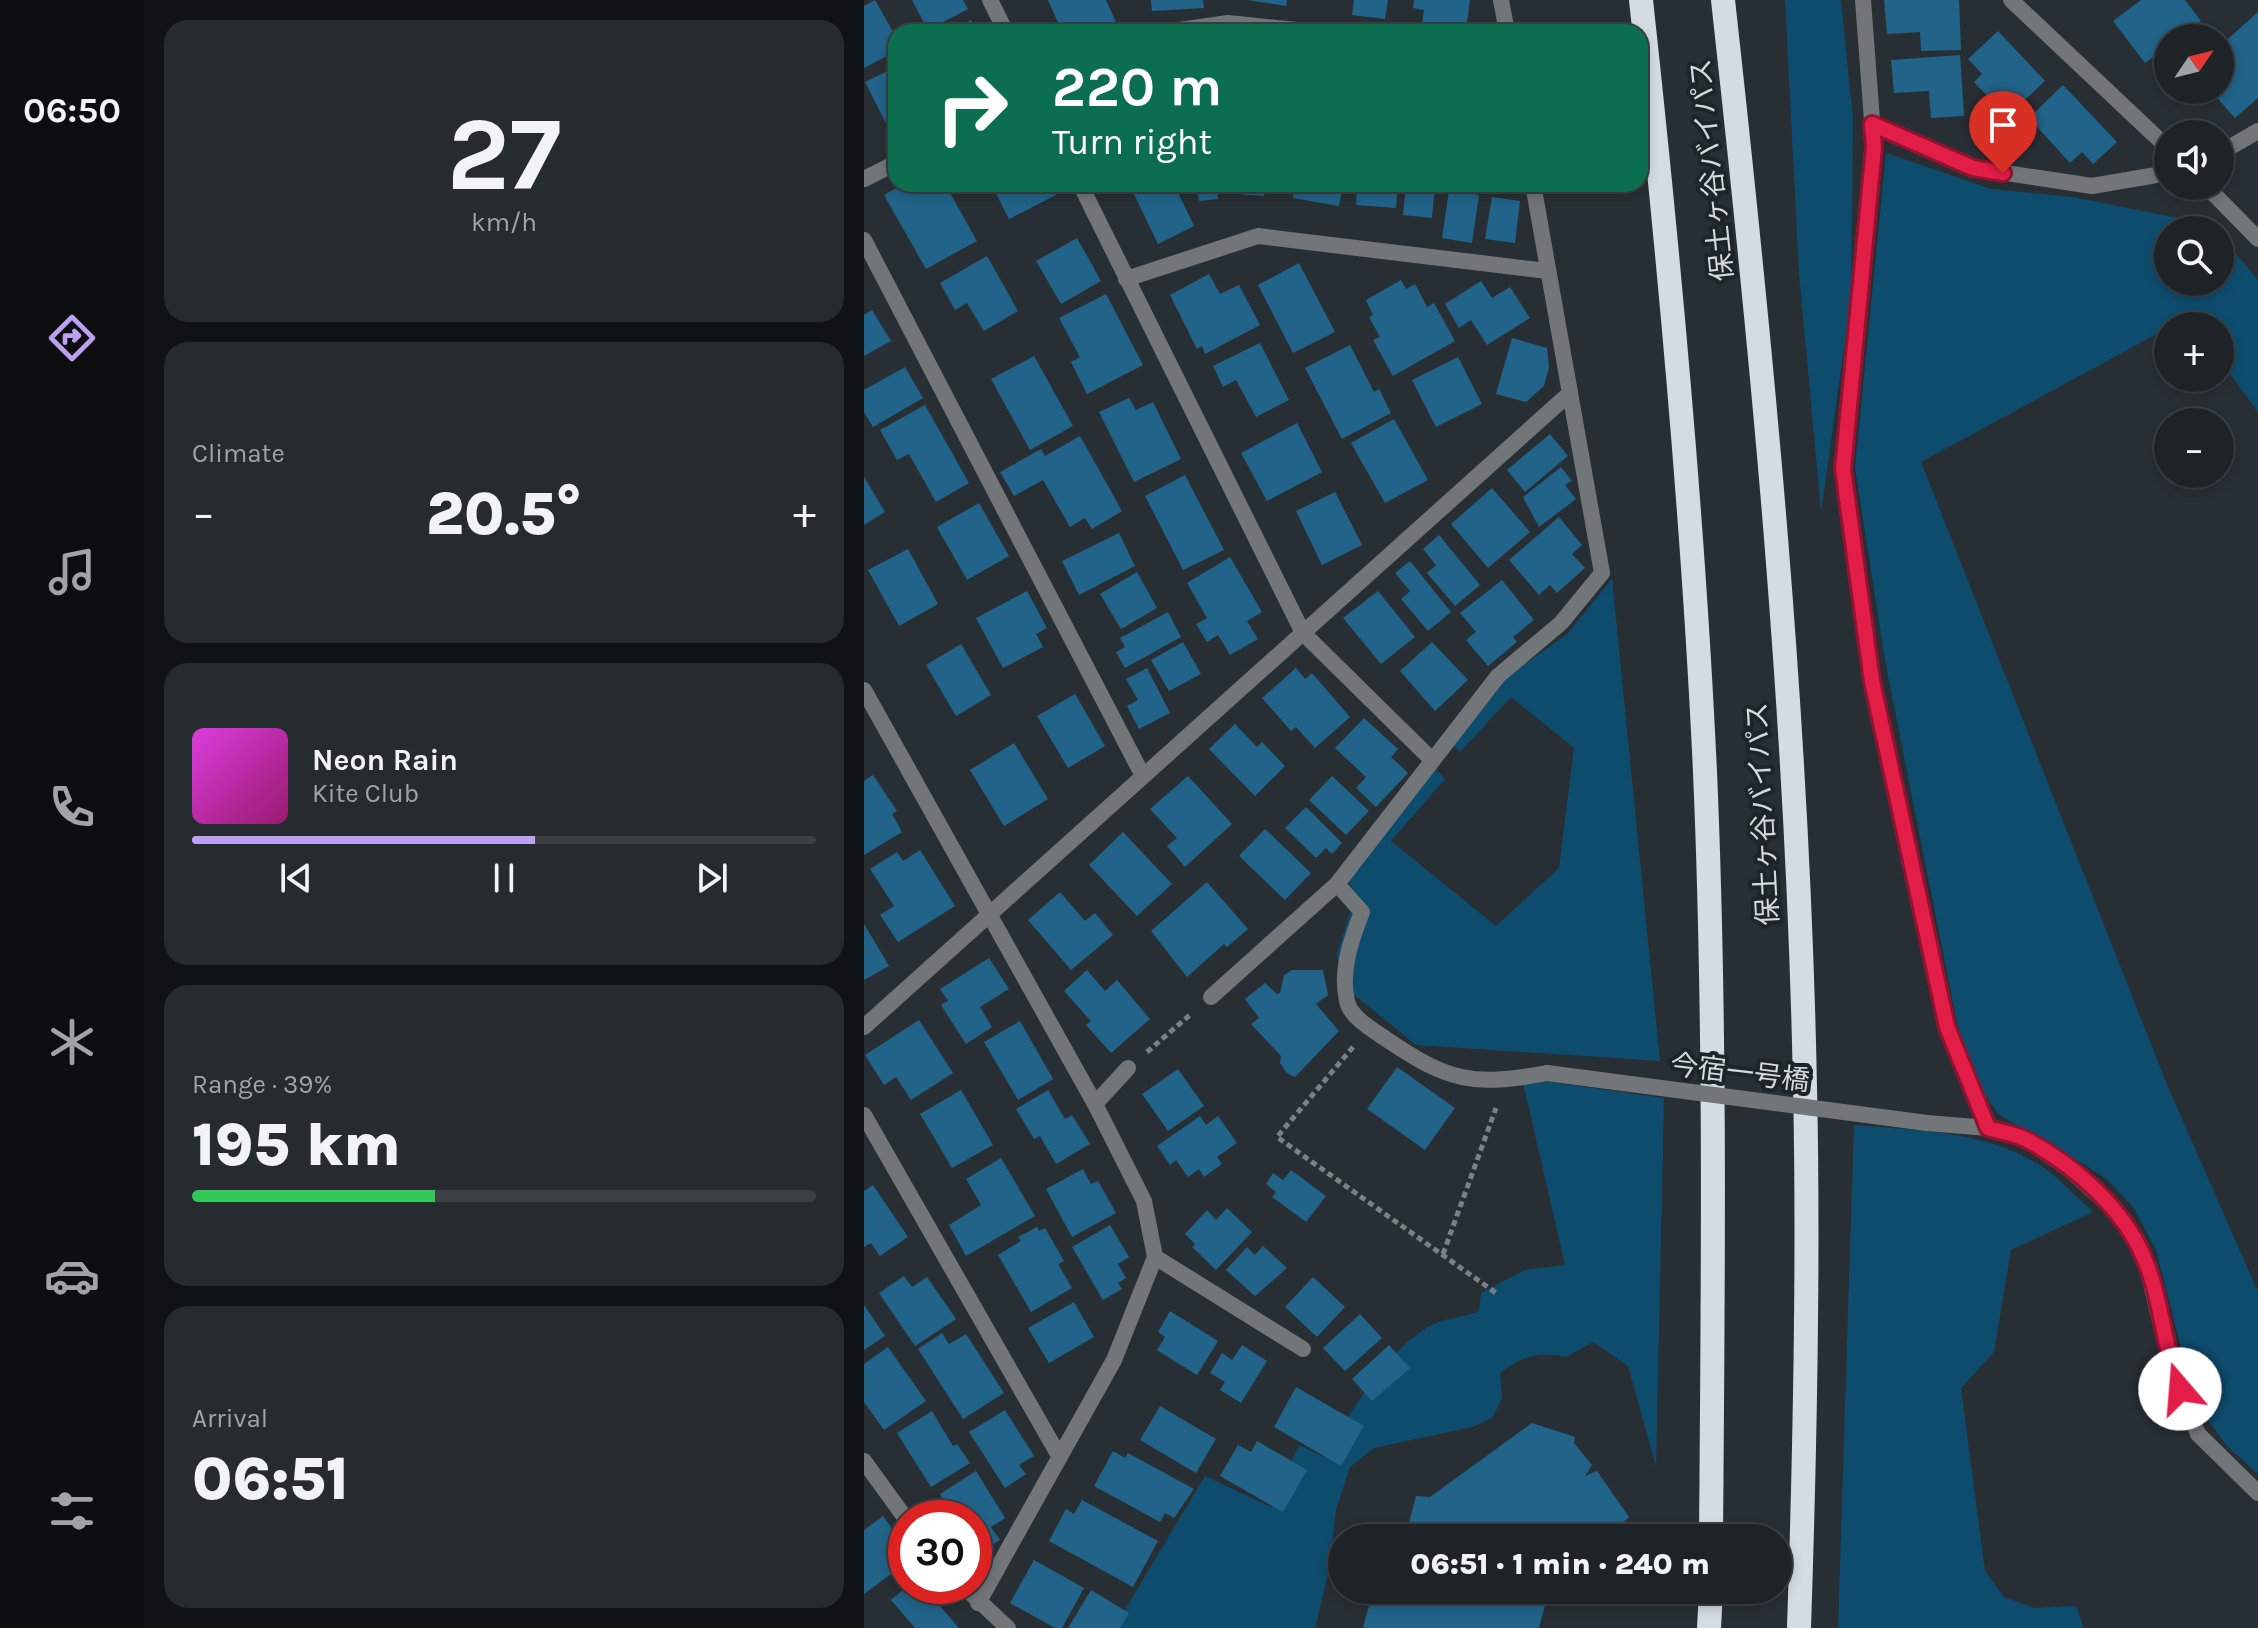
<!DOCTYPE html>
<meta charset="utf-8">
<style>
body{margin:0;font-family:Karla,"Noto Sans JP",sans-serif;background:#262b2f;color:#f1f3f6;height:100vh;display:flex;flex-direction:column;font-size:30px;white-space:nowrap}
*{box-sizing:border-box;margin:0}
p{font-size:26px;color:#a1a4a7}
.icon{flex:none;width:44px;height:44px;fill:none;stroke:currentColor;stroke-width:2;stroke-linecap:round;stroke-linejoin:round}
.map{position:relative;flex:1;overflow:hidden}
.sheet{display:flex;flex-direction:column;gap:20px;padding:20px;background:#101315;width:720px}
.sheet>*{flex:none}
.hud{position:absolute;left:24px;top:24px;width:760px;height:168px;border-radius:24px;box-shadow:0 4px 12px #0003,0 0 0 2px #3c4044;background:#0b6e4f;color:#fff;overflow:hidden}
.needle{width:52px;rotate:55deg}
.buttons{position:absolute;left:1290px;top:24px;display:grid;gap:16px}
.buttons a{display:grid;place-items:center;width:80px;height:80px;border-radius:50%;background:#1e2327;box-shadow:0 4px 12px #0003,0 0 0 2px #3c4044;font-size:40px}
.speed{position:absolute;left:24px;top:1500px;display:flex;gap:16px;font-size:40px;font-weight:700;text-align:center}
.speed>*{display:grid;place-content:center;width:104px;height:104px;border-radius:50%;background:#1e2327;box-shadow:0 4px 12px #0003,0 0 0 2px #3c4044;line-height:1}
.speed .limit{border:12px solid #d22;background:#fff;color:#111}
.pin{position:absolute;display:grid;place-items:center;width:68px;height:68px;color:#fff;margin:-82px -34px;border-radius:50% 50% 50% 0;rotate:-45deg;box-shadow:0 0 8px #0007}
.pin .icon{rotate:45deg}
.me{position:absolute;width:88px;margin:-44px;rotate:342deg;stroke-linejoin:round;filter:drop-shadow(0 0 6px #0008)}
.turn{display:flex;align-items:center;gap:28px;height:168px;padding:0 32px;font-size:36px}
.turn .icon{width:104px;height:104px;stroke-width:2.5}
.turn b{display:block;font-size:56px;line-height:68px}
.big{font-size:60px;font-weight:800;line-height:1.1}
.sheet .widget{flex:1;display:flex;flex-direction:column;justify-content:center;gap:12px;min-width:0;padding:0 28px;border-radius:24px;background:#262b2f}
.sheet .dial{align-items:center;gap:0}
.dial b{font-size:104px;line-height:1}
.song{display:flex;align-items:center;gap:24px}
.cover{width:96px;height:96px;border-radius:12px;background:linear-gradient(135deg,hsl(300 70% 55%),hsl(320 70% 35%))}
.played{height:8px;border-radius:4px;background:linear-gradient(90deg,#bca0f2 55%,#3c4044 55%)}
.keys{display:flex;justify-content:space-around;direction:ltr}
.heat{display:flex;justify-content:space-between;align-items:center;font-size:44px;direction:ltr}
.charge{height:12px;border-radius:6px;background:linear-gradient(90deg,#34c759 39%,#3c4044 0)}
.trip{position:absolute;left:464px;top:1524px;width:464px;height:80px;border-radius:40px;background:#1e2327;box-shadow:0 4px 12px #0003,0 0 0 2px #3c4044;font-weight:800;line-height:80px;text-align:center}
main{display:flex;flex:1;min-height:0}
.tab-bar{display:flex;flex-direction:column;width:144px;justify-content:space-around;align-items:center;background:#0c0e10;color:#a1a4a7}
.tab-bar .icon{width:56px;height:56px}
.tab-bar .active{color:#bca0f2}
.tab-bar b{font-size:36px;color:#f1f3f6}
.map>svg:first-child{display:block}
.green{fill:#0e4c6d}
.building{fill:#226389}
.lines{fill:none;stroke-linecap:round;stroke-linejoin:round}
.path{stroke:#7a8084;stroke-width:5;stroke-dasharray:6 4;stroke-linecap:butt}
.service{stroke:#737679;stroke-width:16}
.minor{stroke:#737679;stroke-width:16}
.motorway{stroke:#d3dce3;stroke-width:24}
.minor-bridge{stroke:#737679;stroke-width:16}
.route-casing{stroke:#92132f;stroke-width:20}
.route{stroke:#e11d48;stroke-width:14}
.labels{text-anchor:middle;stroke-width:8;stroke-linejoin:round;paint-order:stroke}
.street-label{font-size:28px;fill:#d4d9dc;stroke:#1e252a}
</style>
<main>
<nav class="tab-bar">
<b>06:50</b>
<svg class="icon active" aria-label="directions" viewBox="0 0 24 24"><path d="M12 3l9 9-9 9-9-9zM9 14v-3h6M13 9l2 2-2 2"/></svg>
<svg class="icon" aria-label="music" viewBox="0 0 24 24"><path d="M9 18V5l10-2v13"/><circle cx="6" cy="18" r="3"/><circle cx="16" cy="16" r="3"/></svg>
<svg class="icon" aria-label="phone" viewBox="0 0 24 24"><path d="M5 4h4l2 5-3 2q2 4 5 5l2-3 5 2v4C11 20 4 13 5 4z"/></svg>
<svg class="icon" aria-label="climate" viewBox="0 0 24 24"><path d="M12 3v18M4 7l16 10M4 17L20 7"/></svg>
<svg class="icon" aria-label="car" viewBox="0 0 24 24"><path d="M5 17H2v-5l4-1 3-4h7l3 4 3 1v5h-3M9 17h6M6 11h13"/><circle cx="7" cy="17" r="2"/><circle cx="17" cy="17" r="2"/></svg>
<svg class="icon" aria-label="filters" viewBox="0 0 24 24"><path d="M4 7h16M4 17h16"/><circle cx="9" cy="7" r="2"/><circle cx="15" cy="17" r="2"/></svg>
</nav>
<section class="sheet">
<div class="widget dial"><b>27</b><p>km/h</p></div>
<div class="widget"><p>Climate</p>
<div class="heat"><a>−</a><b class="big">20.5°</b><a>+</a></div>
</div>
<div class="widget">
<div class="song"><i class="cover"></i><div><b>Neon Rain</b><p>Kite Club</p></div></div>
<div class="played"></div>
<div class="keys"><svg class="icon" aria-label="previous" viewBox="0 0 24 24"><path d="M18 5L8 12l10 7zM5 5v14"/></svg><svg class="icon" aria-label="pause" viewBox="0 0 24 24"><path d="M8 5v14M16 5v14"/></svg><svg class="icon" aria-label="next" viewBox="0 0 24 24"><path d="M6 5l10 7-10 7zM19 5v14"/></svg></div>
</div>
<div class="widget"><p>Range · 39%</p><b class="big">195 km</b><div class="charge"></div></div>
<div class="widget"><p>Arrival</p><b class="big">06:51</b></div>
</section>
<div class="map">
<svg width="1394" height="1628" viewBox="0 0 1394 1628">
<rect width="100%" height="100%" fill="#282f34"/>
<path class="green" d="M921 0H977L989 119 987 299 957 512 935 273Z
M1022 153 1127 189 1209 197 1348 225 1352 230H1304V282H1356V235L1394 280V412L1356 360V326H1331L1324 317 1057 462 1304 1087 1394 1292V1474L1363 1446 1340 1415 1326 1383 1292 1250 1269 1207 1244 1180 1216 1162 1134 1114 1112 1081 1093 1023 1022 666 991 468Z
M748 579 796 1061 552 1045 477 984 473 954 492 894 481 876 572 769 581 779 527 841 632 926 695 868 710 748 647 697 596 752 586 742 633 684 703 634Z
M658 1078 800 1098 792 1466 764 1366 729 1342 702 1357C674 1351 659 1356 636 1373L638 1399 628 1418 608 1427 510 1448 486 1467 472 1510 466 1566 451 1628H250L341 1476 407 1507 435 1445 462 1458C486 1412 523 1346 572 1323 585 1318 601 1317 615 1311L617 1293 661 1270 701 1265Z
M990 1125C1057 1131 1132 1130 1188 1174 1202 1185 1215 1200 1229 1212L1147 1250 1130 1352 1097 1388 1121 1571 1140 1597 1170 1608 1212 1606 1220 1628H974Z"/>
<path class="building" d="M11 0 32 37V51L0 68V6Z
M48 0H99L104 9 64 30Z
M184 0H242L255 29 248 32H198Z
M287 0H339L340 8 288 11Z
M383 0H423L422 6Z
M490 0H524L521 19 488 15Z
M550 0H606L602 30 558 24 560 10 549 8Z
M1020 0H1095L1097 50 1057 51 1056 32 1023 34Z
M1277 0H1321L1337 21 1314 38H1304V46L1281 63 1249 21Z
M1394 12V98L1371 118 1346 90H1356V46Z
M107 20 113 32H84Z
M1134 31 1181 81 1143 117 1110 82 1118 74 1104 59Z
M1096 55 1100 116 1067 118 1065 91 1030 93 1027 60Z
M32 67V143L1 82Z
M1199 85 1253 142 1229 164 1218 152 1206 163 1165 118Z
M39 184H71L73 188 81 184 113 241 62 269 20 195Z
M127 184H187L192 195 145 219Z
M265 184H310L330 226 294 244Z
M332 184H364L365 189 353 191 354 199 335 201Z
M375 184H402L400 196 374 194Z
M431 184H479L475 206 429 198Z
M493 184H534L532 208 492 205Z
M542 184H571L568 218 539 215Z
M593 184H643L642 194Z
M585 190 615 195 608 243 578 238Z
M628 197 656 201 651 243 621 239Z
M213 238 237 281 197 304 172 261Z
M123 256 154 311 120 331 103 303 91 310 76 283Z
M435 263 471 332 429 353 394 285Z
M345 274 356 294 375 285 396 325 341 354 338 346 333 349 306 295Z
M537 280 542 289 551 284 563 307 570 303 591 341 529 376 509 340 516 337 505 317 509 315 502 300Z
M617 281 628 298 646 287 666 318 623 345 607 320 595 328 581 304Z
M242 294 279 365 223 394 207 362 216 357 195 318Z
M8 310 27 341 0 356V315Z
M648 338 683 348 685 367 680 386 662 402 632 394Z
M396 343 425 400 392 417 372 380 359 387 349 366Z
M486 345 510 392 515 389 527 413 478 439 441 368Z
M170 356 209 426 166 450 127 379Z
M594 357 618 404 572 427 548 380Z
M41 367 59 398 9 427 0 412V390Z
M265 398 272 410 289 402 317 459 270 482 235 412Z
M61 405 105 483 72 502 45 454 33 460 16 430Z
M530 419 564 480 521 503 487 443Z
M433 423 458 472 403 501 377 453Z
M686 434 704 456 661 492 643 470Z
M216 436 258 511 228 529 221 518 206 527 179 480 150 496 136 472 177 449 181 456Z
M697 467 708 481 701 485 712 499 675 527 659 497Z
M321 475 360 550 319 570 281 496Z
M0 477 21 512 0 525Z
M628 488 666 532 624 568 587 524Z
M471 492 498 545 458 565 432 511Z
M115 503 145 556 103 580 73 527Z
M695 517 718 545 708 554 721 568 693 593 686 585 675 595 645 560Z
M255 533 271 566 215 595 198 561Z
M575 535 616 585 591 606 563 573 572 565 559 549Z
M44 549 74 604 35 626 4 570Z
M366 557 398 612 383 621 394 639 366 655 354 635 343 642 332 624 343 618 323 583Z
M546 561 587 612 564 631 537 599 546 591 531 573Z
M273 572 293 608 257 629 236 594Z
M638 580 670 620 649 637 653 642 624 666 602 640 612 632 596 613Z
M163 591 183 628 172 634 179 647 139 668 112 618Z
M514 591 551 637 517 664 479 618Z
M304 612 317 637 261 668 252 652 261 647 256 638Z
M319 642 337 674 305 691 287 660Z
M568 642 604 680 571 711 536 671Z
M97 644 127 695 92 716 62 665Z
M283 668 306 713 275 729 263 706 274 700 262 679Z
M432 668 441 679 448 673 486 717 451 748 432 727 427 731 398 698Z
M211 694 241 746 204 768 173 716Z
M500 718 534 749 527 757 544 773 512 807 492 788 502 777 471 748Z
M371 724 393 747 398 742 421 766 391 796 345 749Z
M150 743 184 799 140 826 106 770Z
M9 775 33 811 28 814 38 832 0 855V781Z
M324 776 368 824 321 867 303 846 313 838 286 809Z
M468 776 505 811 482 835 445 800Z
M442 807 478 843 468 854 462 848 452 858 421 828Z
M401 829 447 873 421 900 375 856Z
M259 832 308 884 273 916 225 865Z
M56 850 91 906 34 942 16 915 30 906 6 869 33 852 39 861Z
M343 882 384 929 363 947 360 944 323 977 287 931Z
M196 892 221 921 231 913 249 935 207 970 164 920Z
M0 924 25 966 0 980Z
M125 958 145 989 116 1007 128 1027 102 1044 77 1005 84 1001 76 989Z
M223 970 241 991 253 980 286 1019 247 1053 222 1025 227 1021 200 991Z
M428 970H459L464 995 452 1004 475 1031 431 1077 423 1073 416 1063 417 1056 387 1024 395 1018 381 999 401 983 413 994 416 993 420 975Z
M55 1020 89 1073 47 1100 32 1077 20 1085 1 1055Z
M156 1021 189 1079 154 1100 120 1042Z
M533 1067 591 1108 561 1150 503 1109Z
M314 1069 340 1106 304 1131 278 1094Z
M97 1090 129 1145 88 1168 56 1114Z
M184 1090 201 1119 208 1115 226 1144 192 1164 176 1136 170 1139 152 1109Z
M336 1116 342 1125 354 1116 373 1143 353 1157 358 1164 340 1177 335 1169 324 1177 312 1160 306 1165 293 1146Z
M137 1158 171 1216 102 1256 85 1225 117 1205 102 1179Z
M219 1169 227 1184 234 1181 252 1213 208 1237 182 1189Z
M427 1170 462 1196 442 1222 408 1197 412 1192 402 1184 409 1173 419 1180Z
M9 1185 44 1237 16 1256 7 1243 0 1247V1191Z
M363 1208 388 1232 352 1270 328 1247 331 1244 321 1234 343 1210 352 1220Z
M246 1225 265 1257 254 1264 262 1278 254 1283 258 1289 239 1300 208 1247Z
M173 1227 175 1231 181 1228 200 1261 194 1264 208 1288 167 1312 134 1255 157 1241 154 1237Z
M399 1246 423 1268 391 1296 362 1270 383 1247 391 1255Z
M40 1276 48 1287 63 1277 92 1319 51 1346 15 1293Z
M449 1277 481 1307 453 1337 421 1307Z
M210 1302 230 1337 185 1363 164 1328Z
M0 1305 21 1336 0 1350Z
M306 1311 354 1341 333 1375 293 1350 301 1337 294 1332Z
M496 1314 518 1338 481 1371 459 1348Z
M78 1333 85 1344 102 1334 140 1393 99 1419 54 1349Z
M378 1345 403 1361 377 1403 356 1390 361 1382 346 1373 358 1353 368 1360Z
M525 1345 546 1368 508 1401 488 1379Z
M24 1347 62 1401 20 1430 0 1402V1364Z
M432 1387 500 1426 477 1466 410 1427Z
M296 1406 352 1439 332 1473 276 1440Z
M141 1410 170 1456 155 1465 162 1474 141 1488 105 1432Z
M68 1411 89 1446 93 1444 106 1463 67 1487 33 1433Z
M668 1423 711 1437 710 1443 728 1465 721 1476 733 1471 765 1517 741 1538H541L552 1496 566 1497Z
M393 1441 443 1470 419 1512 356 1476 374 1445 387 1452Z
M249 1451 261 1458 264 1453 330 1489 310 1518 301 1513 296 1522 230 1486Z
M112 1471 141 1518 127 1527 136 1540 110 1556V1518H82L88 1514 76 1494Z
M218 1500 294 1541 269 1587 185 1541 202 1509 210 1514Z
M19 1516 42 1548V1563L0 1594V1530Z
M170 1560 220 1588 198 1628H191L146 1603Z
M44 1586H71L83 1599 75 1605 95 1628H51L27 1600Z
M227 1590 265 1613 256 1628H204Z
M509 1590H685L675 1628H499Z"/>
<g class="lines">
<path class="path" d="M489 1047 413 1137 632 1293
M283 1052 327 1014
M579 1254 632 1108"/>
<path class="service" d="M1008 124 1109 168 1228 186 1304 173
M262 279 394 236 683 271
M439 633 567 759
M473 884 498 912C487 940 476 971 483 1001 486 1017 509 1030 522 1039 584 1081 608 1087 683 1073
M347 997 473 884 634 676 697 623 738 573 706 393
M0 1027 706 393
M291 1257 439 1349"/>
<path class="minor" d="M126 0 142 32
M637 0 643 32
M999 0 1010 147 979 469 1008 681 1083 1027 1124 1128
M1147 0 1304 148
M302 32 364 23 453 32
M1356 153 1394 131
M0 179 32 163
M216 184 439 633
M669 184 706 393
M1342 186 1394 239
M0 240 279 776
M0 690 231 1104 280 1201 291 1257 250 1360 114 1603
M231 1104 264 1068
M0 1115 194 1454
M1063 1123 1124 1128 1163 1140 1205 1169 1255 1214 1281 1259 1307 1366 1334 1434 1394 1493
M0 1461 42 1519
M99 1586 144 1628"/>
<path class="motorway" d="M777 0C805 256 829 514 841 772 852 1027 849 1283 847 1538
M859 0C899 361 934 724 941 1087 945 1267 941 1448 935 1628
M845 1628 847 1590"/>
<path class="minor-bridge" d="M683 1073 1063 1123"/>
</g>
<g class="lines">
<defs>
<path id="route" d="M1139 173 1109 168 1008 124 1010 147 979 469 1008 681 1083 1027 1124 1128C1137 1132 1153 1134 1165 1141 1211 1166 1260 1209 1280 1258 1298 1299 1299 1347 1316 1389"/>
</defs>
<use href="#route" class="route-casing"/>
<use href="#route" class="route"/>
</g>
<g class="labels">
<g class="street-label">
<text transform="translate(847 170) rotate(-96)" y="10">保土ヶ谷バイパス</text>
<text transform="translate(898 814) rotate(-93)" y="10">保土ヶ谷バイパス</text>
<text transform="translate(876 1072) rotate(7)" y="10">今宿一号橋</text>
</g>
</g>
</svg>
<div class="buttons">
<a><svg class="needle" viewBox="-14 -14 28 28"><path d="M0-13l5 13h-10z" fill="#e53935"/><path d="M0 13l5-13h-10z" fill="#a1a4a7"/></svg></a>
<a><svg class="icon" aria-label="sound" viewBox="0 0 24 24"><path d="M4 9h4l5-4v14l-5-4H4zM17 9q2 3 0 6"/></svg></a>
<a><svg class="icon" aria-label="search" viewBox="0 0 24 24"><circle cx="10" cy="10" r="6"/><path d="M15 15l6 6"/></svg></a>
<a>+</a>
<a>−</a>
</div>
<div class="speed"><div class="limit">30</div></div>
<div class="pin" style="left:1139px;top:173px;background:#d93025"><svg class="icon" aria-label="arrive" viewBox="0 0 24 24"><path d="M6 21V4h12l-3 4 3 4H6"/></svg></div>
<svg class="me" style="left:1316px;top:1389px" viewBox="-20 -20 40 40"><circle r="19" fill="#fff"/><path d="M0-13L10 11 0 6-10 11z" fill="#e11d48"/></svg>
<div class="trip">06:51 · 1 min · 240 m</div>
<div class="hud">
<div class="turn"><svg class="icon" aria-label="right" viewBox="0 0 24 24"><path d="M7 20v-9h11M14 6l5 5-5 5"/></svg><div><b>220 m</b>Turn right</div></div>
</div>
</div>
</main>
